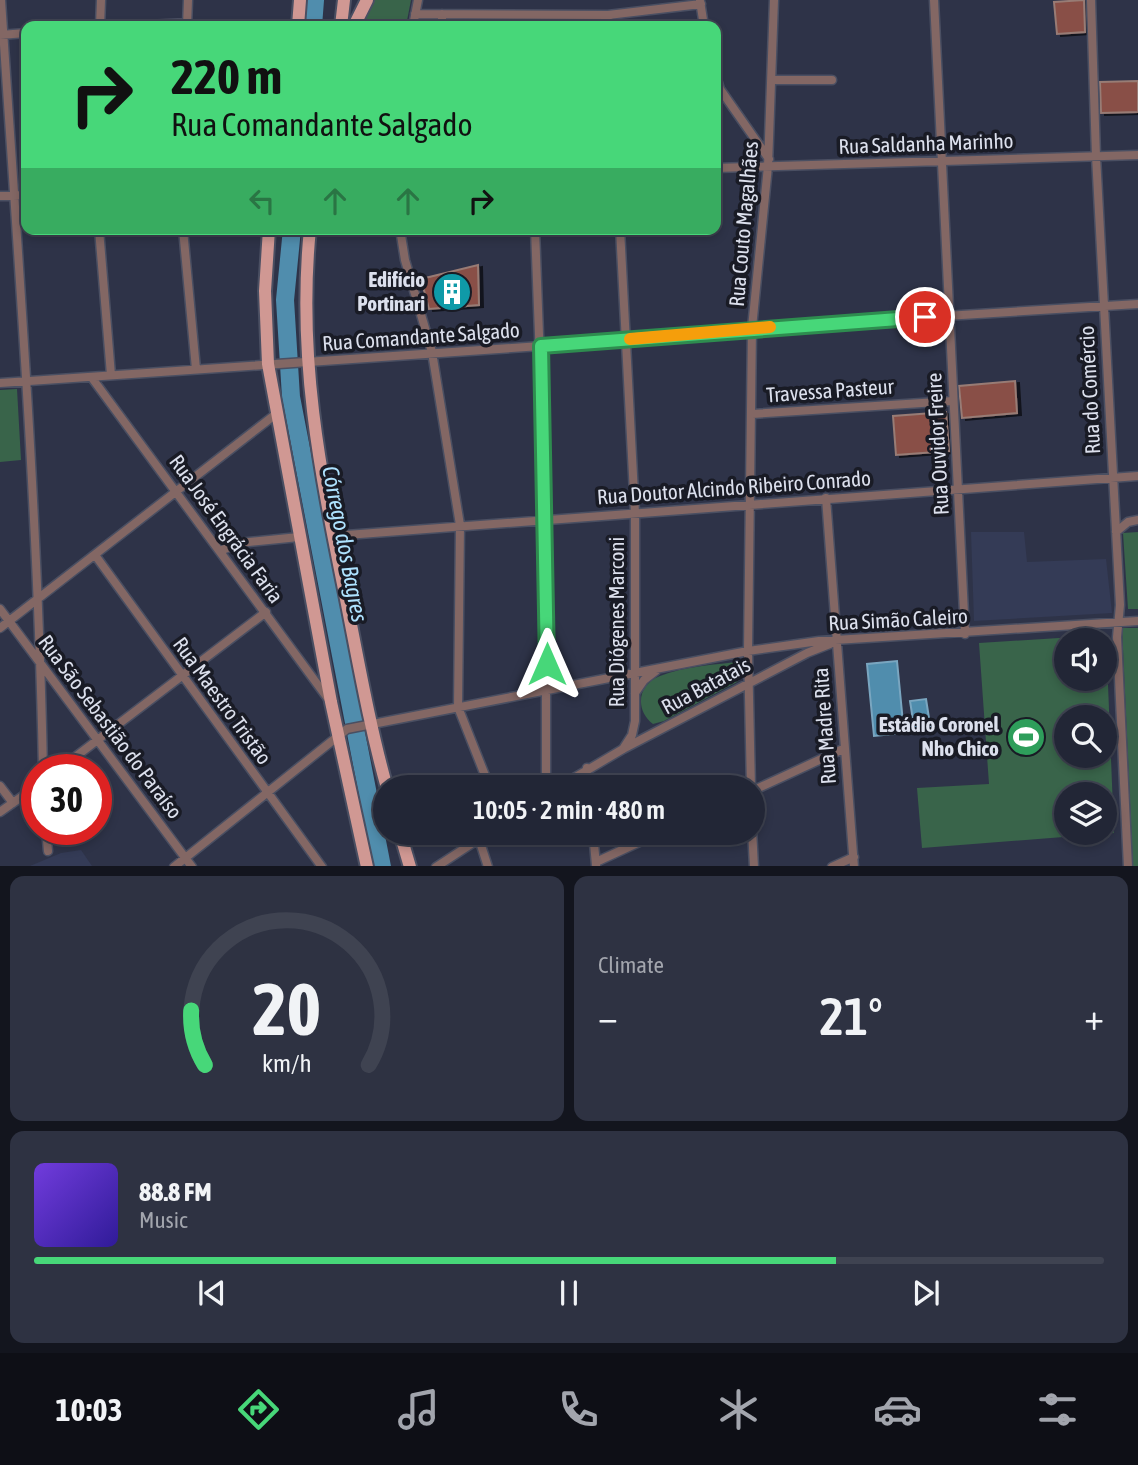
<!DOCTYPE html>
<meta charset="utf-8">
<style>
body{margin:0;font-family:"Asap Condensed",sans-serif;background:#2e3242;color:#f1f3f6;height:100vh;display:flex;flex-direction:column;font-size:26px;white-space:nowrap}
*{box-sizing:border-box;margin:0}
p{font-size:23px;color:#a2a5ad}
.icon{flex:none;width:38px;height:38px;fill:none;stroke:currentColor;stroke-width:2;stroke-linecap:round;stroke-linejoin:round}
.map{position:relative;height:866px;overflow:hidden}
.details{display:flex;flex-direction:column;gap:10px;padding:10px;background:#13151e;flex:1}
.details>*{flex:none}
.hud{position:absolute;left:21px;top:21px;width:700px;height:214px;border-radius:14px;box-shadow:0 4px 10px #0003,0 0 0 2px #3f4351;background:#47d779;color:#111;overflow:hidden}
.controls{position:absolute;left:1054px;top:628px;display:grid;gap:14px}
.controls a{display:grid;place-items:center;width:63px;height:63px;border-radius:50%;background:#222636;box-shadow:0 4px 10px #0003,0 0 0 2px #3f4351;font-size:35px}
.speed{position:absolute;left:21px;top:754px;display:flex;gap:14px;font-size:35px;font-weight:700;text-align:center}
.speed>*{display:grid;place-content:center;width:91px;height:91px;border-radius:50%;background:#222636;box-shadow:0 4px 10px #0003,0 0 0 2px #3f4351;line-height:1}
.speed .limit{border:10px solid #d22;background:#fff;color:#111}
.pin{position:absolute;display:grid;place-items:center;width:60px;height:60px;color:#fff;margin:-30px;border:4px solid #fff;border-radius:50%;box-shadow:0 2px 7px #0007}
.me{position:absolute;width:77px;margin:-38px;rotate:0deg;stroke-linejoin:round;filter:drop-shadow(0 0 5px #0008)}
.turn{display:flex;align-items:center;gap:24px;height:147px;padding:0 35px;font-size:32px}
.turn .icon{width:91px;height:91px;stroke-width:2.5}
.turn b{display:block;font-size:49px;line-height:60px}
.lanes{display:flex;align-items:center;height:66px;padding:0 35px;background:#0003;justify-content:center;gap:35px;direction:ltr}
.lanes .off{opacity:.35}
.big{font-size:52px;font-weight:600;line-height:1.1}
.details .tile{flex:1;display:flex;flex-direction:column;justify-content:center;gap:10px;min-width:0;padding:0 24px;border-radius:14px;background:#2e3242}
.details .dial{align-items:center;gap:0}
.dial svg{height:182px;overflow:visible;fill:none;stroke:#3f4351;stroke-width:7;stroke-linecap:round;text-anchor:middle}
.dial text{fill:#f1f3f6;stroke:none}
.song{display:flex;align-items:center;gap:21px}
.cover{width:84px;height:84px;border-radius:10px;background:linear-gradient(135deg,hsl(260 70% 55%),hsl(250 70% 35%))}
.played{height:7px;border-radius:4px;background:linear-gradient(90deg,#47d779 75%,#3f4351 75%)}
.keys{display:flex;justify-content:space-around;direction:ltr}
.heat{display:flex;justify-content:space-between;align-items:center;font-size:38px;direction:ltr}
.details .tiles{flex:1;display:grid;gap:10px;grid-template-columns:1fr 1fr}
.tile:last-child{grid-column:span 2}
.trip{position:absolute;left:373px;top:775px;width:392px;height:70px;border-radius:35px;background:#222636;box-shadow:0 4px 10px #0003,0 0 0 2px #3f4351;font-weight:600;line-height:70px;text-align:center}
.tab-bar{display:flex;height:112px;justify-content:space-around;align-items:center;background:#0e0f16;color:#a2a5ad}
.tab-bar .icon{width:49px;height:49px}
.tab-bar .active{color:#47d779}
.tab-bar b{font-size:32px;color:#f1f3f6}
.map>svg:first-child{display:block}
.built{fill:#343b56}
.green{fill:#39644a;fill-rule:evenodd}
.water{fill:#508dad;stroke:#7aa6c0;stroke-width:2}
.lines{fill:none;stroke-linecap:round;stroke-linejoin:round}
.river{stroke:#508dad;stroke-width:18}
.building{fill:#895046;stroke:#987b75;stroke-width:2;filter:url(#shadow)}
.street-casing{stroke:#4a4f62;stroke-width:11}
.primary-casing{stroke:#4a4f62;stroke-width:16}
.street{stroke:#836764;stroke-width:8}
.primary{stroke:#d09893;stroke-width:12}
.route-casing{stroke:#2e8c4f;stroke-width:18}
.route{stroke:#47d779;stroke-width:12}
.slow{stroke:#f59e0b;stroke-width:12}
.labels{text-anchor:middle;stroke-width:7;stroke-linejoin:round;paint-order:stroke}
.street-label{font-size:21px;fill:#dce0ed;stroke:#191b25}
.poi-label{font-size:21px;font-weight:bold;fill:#dce0ed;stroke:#191b25;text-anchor:end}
.water-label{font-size:23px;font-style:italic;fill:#aee2fe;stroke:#191b25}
</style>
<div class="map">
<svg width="1138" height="867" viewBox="0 0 1138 867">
<defs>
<filter id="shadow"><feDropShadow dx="4" dy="2" stdDeviation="0" flood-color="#0009"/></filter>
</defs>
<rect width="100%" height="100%" fill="#2e3348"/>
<path class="built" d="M971 532H1024L1027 562 1106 559 1112 613 974 621Z
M81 850 92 866H30L61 853Z"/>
<path class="green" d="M358 0H411L406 26H356Z
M17 389 21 460 0 462V390Z
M1138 532V609H1128L1123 533Z
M1122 628H1138V866H1133Z
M1106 635 1114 833 922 848 917 788 989 784 979 643ZM1104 640V679H1066V640ZM1066 718H1104V756H1066ZM1104 794V833H1066V794Z
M742 661 743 675 737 682 664 721 653 724C635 710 637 685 660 676 684 666 716 665 742 661Z"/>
<path class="water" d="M897 661 904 733 874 736 867 664Z
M926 699 931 731 915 733 910 701Z"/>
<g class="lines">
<path class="river" d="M313 26 315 0
M292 229 285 300 291 397 382 867"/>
</g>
<path class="building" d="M1084 0 1085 32 1057 34 1054 2Z
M1138 81V112L1101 113 1100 82Z
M478 265 479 305 429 309 421 279Z
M1015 381 1017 413 962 418 959 386Z
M946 412 949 451 896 455 893 416Z"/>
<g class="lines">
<defs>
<path id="street" d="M1 0C18 256 38 513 43 770
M934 0 965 634
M1091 0 1096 156 1120 605 1117 637 1128 867
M700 1 704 26
M415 14 608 15 701 4
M442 14V26
M608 15 609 26
M100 26 101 0
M129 26 187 23
M187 26 188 0
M413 26 418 0
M0 35 26 33
M716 76 720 89 769 159
M771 80H832
M716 168 1138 155
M0 196 26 195
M99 229 111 375
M183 229 196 369
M400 229 405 260 432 352 460 525 458 707 490 788
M535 229 546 519V788
M620 229 635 513V721L632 735 623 749
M92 378 329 700
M0 383 541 346 752 328 1138 304
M752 414 953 401
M826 498 854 867
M1116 532 1128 522 1138 520
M333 536 1138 476
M220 551 239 543 299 537
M95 555 322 867
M0 609 192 867
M0 628 276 414
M635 693 644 680 657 670
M587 768 589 788
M58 770 266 612
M0 786 13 803
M557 788 623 749 807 653 830 644
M751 788 748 651 752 328 768 166 774 0
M752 791 843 749
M0 812 37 786
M752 829 754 867
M46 830 48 851
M593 833 596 865
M479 839 488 867
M596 862 659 833
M174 867 347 729 748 651 819 641 1138 621
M436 867 488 833
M832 867 854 857"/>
<path id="primary" d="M298 26 300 0
M341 26 344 0
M354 26 367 0
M269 229 265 291 268 364 331 702 367 867
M310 229C297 356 320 471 345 594 358 659 369 724 387 788
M400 833 410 867"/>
</defs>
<use href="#street" class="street-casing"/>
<use href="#primary" class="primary-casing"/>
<use href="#street" class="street"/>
<use href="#primary" class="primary"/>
</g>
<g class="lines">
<defs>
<path id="route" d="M547 664 541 346 925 317"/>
</defs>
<use href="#route" class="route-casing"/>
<use href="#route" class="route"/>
<path class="slow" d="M630 339 770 327"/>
</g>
<defs>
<symbol id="building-disc" viewBox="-11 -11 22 22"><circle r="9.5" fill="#0f9aa8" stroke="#191b25"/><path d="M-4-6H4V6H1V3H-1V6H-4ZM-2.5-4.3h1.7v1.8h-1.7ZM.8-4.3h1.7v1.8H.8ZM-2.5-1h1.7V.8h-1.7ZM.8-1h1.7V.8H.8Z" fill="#fff"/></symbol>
<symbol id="stadium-disc" viewBox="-11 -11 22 22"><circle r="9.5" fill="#2e9e5b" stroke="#191b25"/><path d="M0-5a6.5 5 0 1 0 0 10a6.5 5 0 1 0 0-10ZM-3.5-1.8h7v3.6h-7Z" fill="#fff"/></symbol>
</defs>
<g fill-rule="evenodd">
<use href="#building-disc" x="430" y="270" width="44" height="44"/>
<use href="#stadium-disc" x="1004" y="715" width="44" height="44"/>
</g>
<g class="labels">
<g class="street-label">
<text transform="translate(926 144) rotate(-2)" y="7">Rua Saldanha Marinho</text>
<text transform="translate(744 224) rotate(-85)" y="7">Rua Couto Magalhães</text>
<text transform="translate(421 337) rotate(-4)" y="7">Rua Comandante Salgado</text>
<text transform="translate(1090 390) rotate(-93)" y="7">Rua do Comércio</text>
<text transform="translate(830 391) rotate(-4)" y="7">Travessa Pasteur</text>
<text transform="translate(938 444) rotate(-93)" y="7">Rua Ouvidor Freire</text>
<text transform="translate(734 488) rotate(-4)" y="7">Rua Doutor Alcindo Ribeiro Conrado</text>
<text transform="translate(226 529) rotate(54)" y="7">Rua José Engrácia Faria</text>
<text transform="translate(898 620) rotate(-3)" y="7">Rua Simão Caleiro</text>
<text transform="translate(617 622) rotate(-90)" y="7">Rua Diógenes Marconi</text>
<text transform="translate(706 686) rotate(-28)" y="7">Rua Batatais</text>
<text transform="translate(222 701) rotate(54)" y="7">Rua Maestro Tristão</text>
<text transform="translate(825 726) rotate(-94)" y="7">Rua Madre Rita</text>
<text transform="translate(110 727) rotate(53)" y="7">Rua São Sebastião do Paraíso</text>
</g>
<g class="poi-label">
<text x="425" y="287">Edifício<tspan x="425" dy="24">Portinari</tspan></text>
<text x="999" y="732">Estádio Coronel<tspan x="999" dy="24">Nho Chico</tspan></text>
</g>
<g class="water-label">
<text transform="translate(345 544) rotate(79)" y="8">Córrego dos Bagres</text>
</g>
</g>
</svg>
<div class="controls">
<a><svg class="icon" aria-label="sound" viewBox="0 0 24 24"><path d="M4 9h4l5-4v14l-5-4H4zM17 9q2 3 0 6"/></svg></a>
<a><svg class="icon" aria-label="search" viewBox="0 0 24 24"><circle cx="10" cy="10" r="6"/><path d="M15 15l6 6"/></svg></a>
<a><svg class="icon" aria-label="layers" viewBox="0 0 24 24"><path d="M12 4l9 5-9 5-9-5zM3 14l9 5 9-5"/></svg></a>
</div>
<div class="speed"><div class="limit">30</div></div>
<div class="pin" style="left:925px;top:317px;background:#d93025"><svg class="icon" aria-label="arrive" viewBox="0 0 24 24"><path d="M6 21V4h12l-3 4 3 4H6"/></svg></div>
<svg class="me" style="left:547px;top:664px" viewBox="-20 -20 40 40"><path d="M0-17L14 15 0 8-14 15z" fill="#47d779" stroke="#fff" stroke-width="4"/></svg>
<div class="trip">10:05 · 2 min · 480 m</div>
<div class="hud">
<div class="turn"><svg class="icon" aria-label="right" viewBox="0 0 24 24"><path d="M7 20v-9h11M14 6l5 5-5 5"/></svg><div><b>220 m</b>Rua Comandante Salgado</div></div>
<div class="lanes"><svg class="icon off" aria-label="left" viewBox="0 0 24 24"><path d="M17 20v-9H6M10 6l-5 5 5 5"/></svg><svg class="icon off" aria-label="ahead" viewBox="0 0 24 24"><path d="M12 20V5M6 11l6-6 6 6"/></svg><svg class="icon off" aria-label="ahead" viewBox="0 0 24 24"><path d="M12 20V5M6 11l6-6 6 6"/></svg><svg class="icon" aria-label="right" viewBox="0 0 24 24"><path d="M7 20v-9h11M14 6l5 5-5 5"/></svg></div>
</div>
</div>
<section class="details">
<div class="tiles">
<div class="tile dial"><svg viewBox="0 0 100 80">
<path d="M14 69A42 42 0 1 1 86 69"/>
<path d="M14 69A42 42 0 0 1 8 45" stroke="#47d779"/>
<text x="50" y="56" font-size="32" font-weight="700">20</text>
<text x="50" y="72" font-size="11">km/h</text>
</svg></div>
<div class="tile"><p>Climate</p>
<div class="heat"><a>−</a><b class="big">21°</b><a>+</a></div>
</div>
<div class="tile">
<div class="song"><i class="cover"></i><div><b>88.8 FM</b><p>Music</p></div></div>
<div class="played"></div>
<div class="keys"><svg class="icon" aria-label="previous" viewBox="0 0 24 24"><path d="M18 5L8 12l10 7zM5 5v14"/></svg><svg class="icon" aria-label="pause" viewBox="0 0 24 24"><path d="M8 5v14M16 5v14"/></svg><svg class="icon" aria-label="next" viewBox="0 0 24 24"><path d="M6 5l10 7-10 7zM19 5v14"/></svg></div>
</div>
</div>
</section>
<nav class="tab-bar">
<b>10:03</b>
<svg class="icon active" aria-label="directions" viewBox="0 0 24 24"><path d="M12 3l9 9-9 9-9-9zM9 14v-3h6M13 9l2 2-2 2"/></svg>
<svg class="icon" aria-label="music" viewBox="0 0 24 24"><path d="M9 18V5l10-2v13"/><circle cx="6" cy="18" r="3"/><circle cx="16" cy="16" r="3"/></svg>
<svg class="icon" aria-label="phone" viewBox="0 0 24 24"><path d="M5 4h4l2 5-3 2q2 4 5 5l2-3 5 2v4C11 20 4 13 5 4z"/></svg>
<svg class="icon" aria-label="climate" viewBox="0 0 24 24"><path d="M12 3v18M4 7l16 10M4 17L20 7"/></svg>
<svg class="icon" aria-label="car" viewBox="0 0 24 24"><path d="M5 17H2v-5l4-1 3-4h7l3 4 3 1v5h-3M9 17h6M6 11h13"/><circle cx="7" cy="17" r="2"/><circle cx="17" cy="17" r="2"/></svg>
<svg class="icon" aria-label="filters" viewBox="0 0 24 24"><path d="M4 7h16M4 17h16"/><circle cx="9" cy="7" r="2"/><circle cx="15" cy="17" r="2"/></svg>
</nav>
